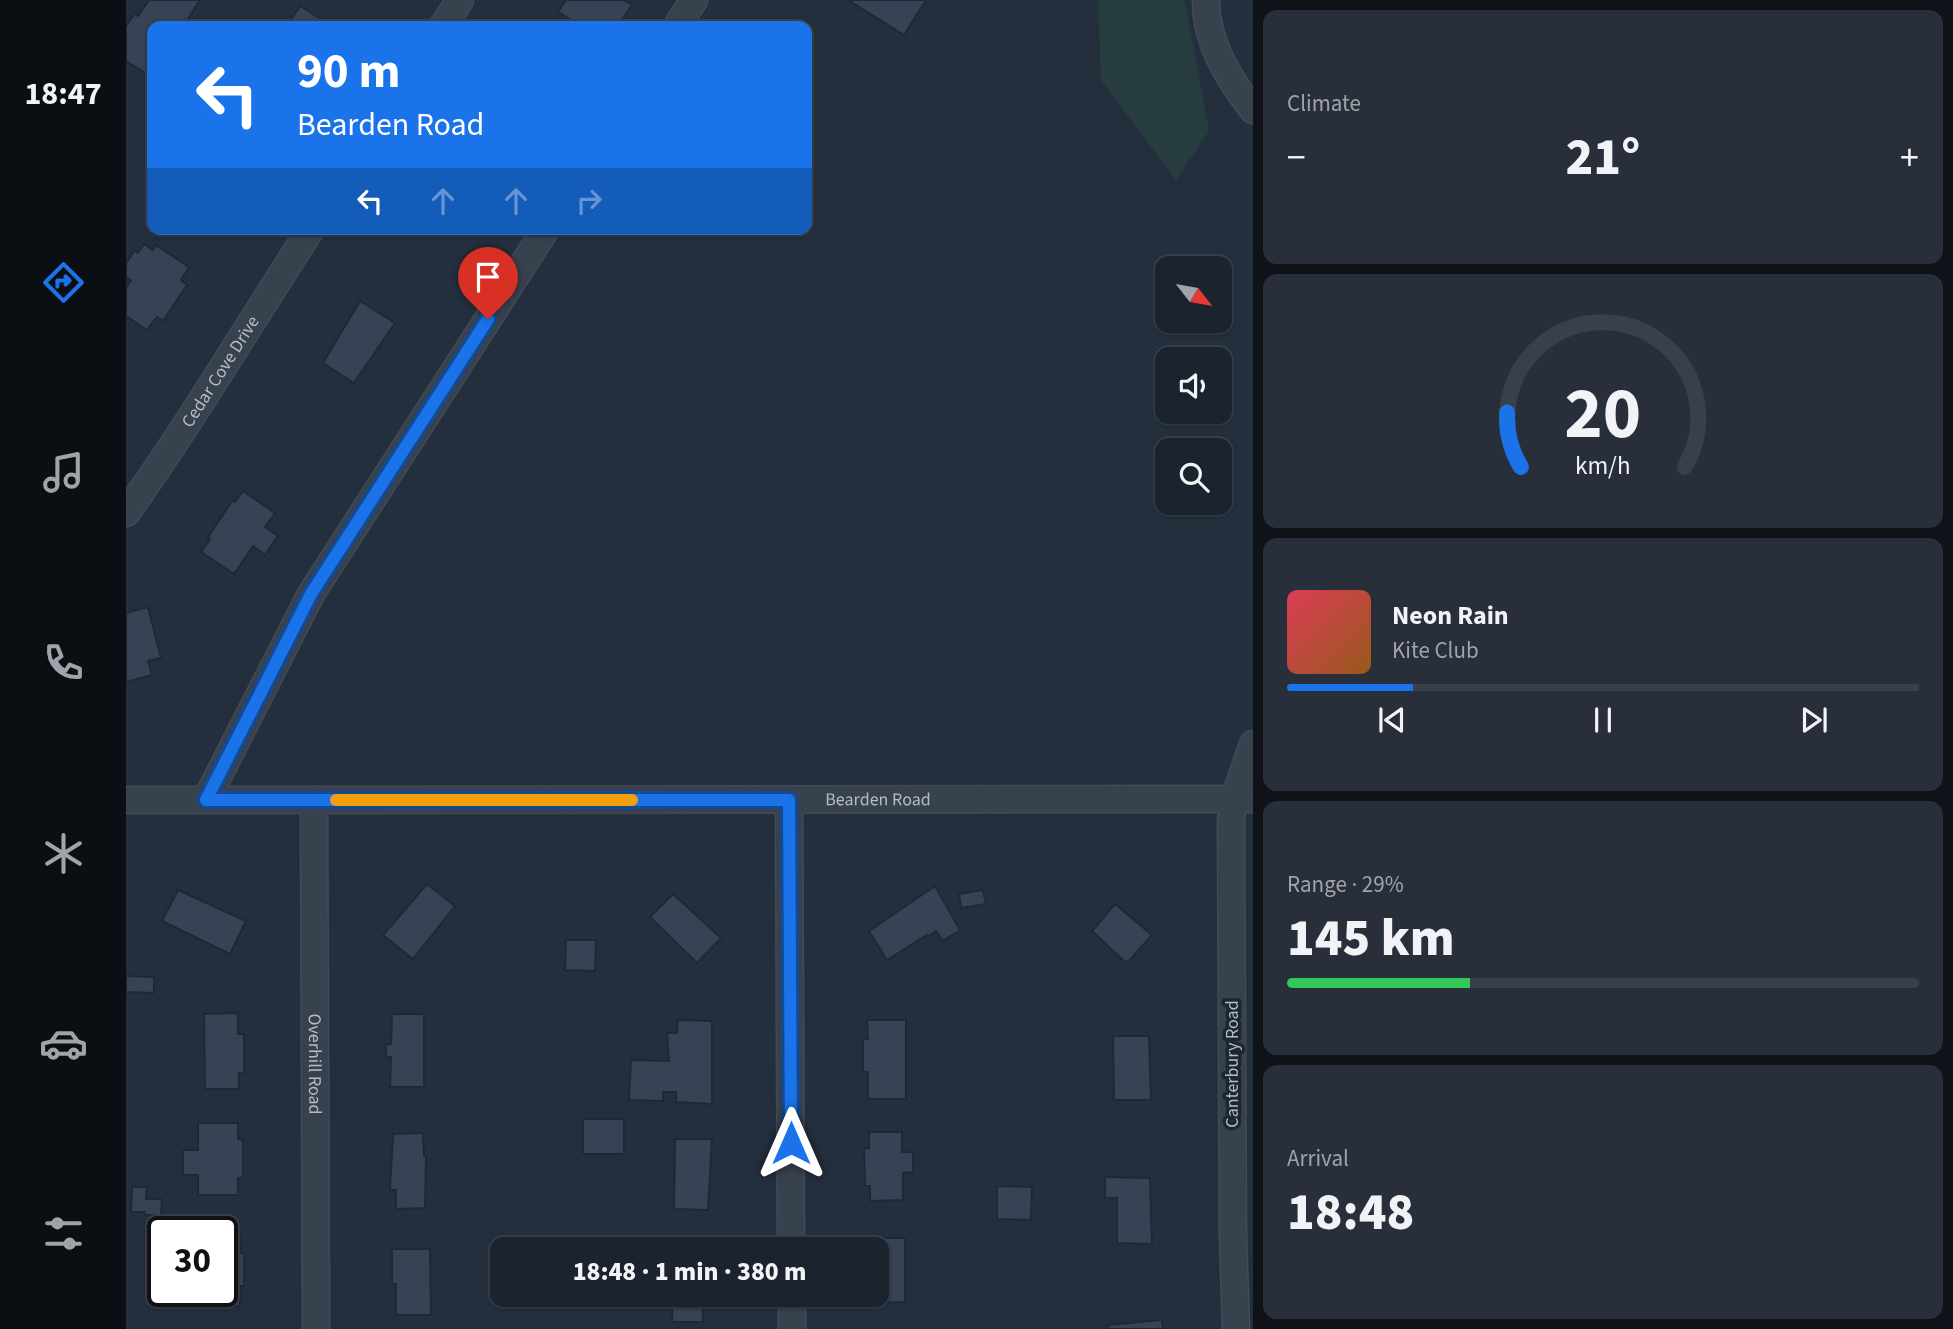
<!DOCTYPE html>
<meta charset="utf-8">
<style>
body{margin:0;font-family:"Source Sans 3",sans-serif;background:#282f3a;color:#f1f3f6;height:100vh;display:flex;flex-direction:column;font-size:26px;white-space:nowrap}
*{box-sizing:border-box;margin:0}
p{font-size:23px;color:#a0a4aa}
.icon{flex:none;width:38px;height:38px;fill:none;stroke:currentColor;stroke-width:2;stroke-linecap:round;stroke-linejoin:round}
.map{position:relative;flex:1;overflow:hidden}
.sheet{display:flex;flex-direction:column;gap:10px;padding:10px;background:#0f1319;width:700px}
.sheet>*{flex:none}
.top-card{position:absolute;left:21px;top:21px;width:665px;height:214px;border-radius:14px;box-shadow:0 2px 5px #0004,0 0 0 2px #39404a;background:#1a73e8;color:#fff;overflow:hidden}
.needle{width:46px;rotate:121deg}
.fabs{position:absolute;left:1029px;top:256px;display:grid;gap:14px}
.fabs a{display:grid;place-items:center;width:77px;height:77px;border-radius:14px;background:#1b232e;box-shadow:0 2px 5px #0004,0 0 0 2px #39404a;font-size:35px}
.speed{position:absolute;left:21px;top:1216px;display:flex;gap:14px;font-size:35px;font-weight:700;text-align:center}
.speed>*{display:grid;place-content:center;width:91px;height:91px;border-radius:50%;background:#1b232e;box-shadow:0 2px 5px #0004,0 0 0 2px #39404a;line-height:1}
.speed .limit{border:4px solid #111;border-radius:10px;background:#fff;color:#111}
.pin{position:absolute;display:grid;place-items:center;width:60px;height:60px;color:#fff;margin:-72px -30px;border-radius:50% 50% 50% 0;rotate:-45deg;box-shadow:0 0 7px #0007}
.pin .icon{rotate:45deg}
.me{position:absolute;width:77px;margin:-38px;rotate:0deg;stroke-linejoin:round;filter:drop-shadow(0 0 5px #0008)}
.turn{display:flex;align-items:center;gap:24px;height:147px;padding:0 35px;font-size:32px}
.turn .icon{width:91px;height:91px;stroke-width:2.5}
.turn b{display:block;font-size:49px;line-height:60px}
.lanes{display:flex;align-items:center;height:66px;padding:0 35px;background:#0003;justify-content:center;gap:35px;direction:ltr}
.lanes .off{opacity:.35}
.big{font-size:52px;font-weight:800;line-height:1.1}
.sheet .card{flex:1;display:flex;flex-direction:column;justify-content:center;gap:10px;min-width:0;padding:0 24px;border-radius:14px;background:#282f3a}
.sheet .dial{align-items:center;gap:0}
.dial svg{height:182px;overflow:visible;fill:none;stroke:#39404a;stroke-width:7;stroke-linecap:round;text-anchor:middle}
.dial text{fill:#f1f3f6;stroke:none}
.song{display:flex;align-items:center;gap:21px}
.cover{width:84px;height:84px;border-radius:10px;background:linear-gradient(135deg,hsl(350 70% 55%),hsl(30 70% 35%))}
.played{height:7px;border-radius:4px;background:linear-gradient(90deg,#1a73e8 20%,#39404a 20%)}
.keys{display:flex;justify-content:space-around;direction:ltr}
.heat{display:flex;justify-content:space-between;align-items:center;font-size:38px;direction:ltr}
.charge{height:10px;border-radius:5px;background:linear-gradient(90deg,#34c759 29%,#39404a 0)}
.trip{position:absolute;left:364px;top:1237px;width:399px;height:70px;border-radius:14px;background:#1b232e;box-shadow:0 2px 5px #0004,0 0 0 2px #39404a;font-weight:800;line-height:70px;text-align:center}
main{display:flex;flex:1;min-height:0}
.tab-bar{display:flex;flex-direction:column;width:126px;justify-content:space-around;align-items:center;background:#0b0e12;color:#a0a4aa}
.tab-bar .icon{width:49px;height:49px}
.tab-bar .current{color:#1a73e8}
.tab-bar b{font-size:32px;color:#f1f3f6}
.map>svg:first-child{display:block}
.green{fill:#263c3f}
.building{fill:#364354;stroke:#1f2835;stroke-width:2}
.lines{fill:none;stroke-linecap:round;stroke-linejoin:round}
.minor-casing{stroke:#414a57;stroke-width:29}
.minor{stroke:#38414e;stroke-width:26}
.route-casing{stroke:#114b97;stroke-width:18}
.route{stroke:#1a73e8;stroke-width:12}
.slow{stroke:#f59e0b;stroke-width:12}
.labels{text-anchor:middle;stroke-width:7;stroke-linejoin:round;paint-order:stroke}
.street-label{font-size:18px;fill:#b4bcc9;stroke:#1d2633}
</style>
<main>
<nav class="tab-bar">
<b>18:47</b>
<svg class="icon current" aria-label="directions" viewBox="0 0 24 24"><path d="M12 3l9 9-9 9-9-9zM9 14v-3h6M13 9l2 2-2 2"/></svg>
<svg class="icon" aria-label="music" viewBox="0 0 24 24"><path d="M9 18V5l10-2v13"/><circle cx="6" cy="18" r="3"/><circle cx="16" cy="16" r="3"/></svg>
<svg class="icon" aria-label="phone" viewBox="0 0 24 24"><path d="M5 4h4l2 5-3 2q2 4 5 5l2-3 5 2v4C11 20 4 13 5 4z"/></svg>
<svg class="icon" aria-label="climate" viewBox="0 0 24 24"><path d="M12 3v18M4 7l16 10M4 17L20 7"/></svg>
<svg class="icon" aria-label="car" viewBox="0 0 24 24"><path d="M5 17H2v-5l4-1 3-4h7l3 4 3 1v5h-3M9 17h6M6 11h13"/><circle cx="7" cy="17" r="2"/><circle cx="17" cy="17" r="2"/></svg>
<svg class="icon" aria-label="filters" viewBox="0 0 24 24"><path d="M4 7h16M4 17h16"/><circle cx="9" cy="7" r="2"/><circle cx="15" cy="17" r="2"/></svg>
</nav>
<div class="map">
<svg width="1127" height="1329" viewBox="0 0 1127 1329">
<rect width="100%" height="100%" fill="#242f3e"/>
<path class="green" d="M972 0H1059L1083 131 1050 180 975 80Z"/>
<path class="building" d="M23 0H74L58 25 59 26H26V72L24 76 0 61V26L9 13 12 16Z
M440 0H497L506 5 492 26H483L473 20 469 26H455L432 12Z
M722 0H800L778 35Z
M174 6 206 26H168L169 25 164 21Z
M18 244 27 250 30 245 63 267 55 280 61 285 37 321 31 317 21 330 0 316V288L5 280 0 277V263L9 250 12 253Z
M234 301 269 323 228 383 197 363Z
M117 491 149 513 139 527 152 536 139 555 127 546 108 574 75 552 84 539 82 537 107 500 109 502Z
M22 607 35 658 22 661 26 675 0 682V613Z
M301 884 329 906 287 959 257 935Z
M809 886 834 930 817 941 810 931 802 937 801 935 761 960 743 931Z
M52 890 120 921 104 954 36 921Z
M857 890 860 904 835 908 833 894Z
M547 894 595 938 571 963 524 917Z
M989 904 1026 935 1002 962 998 961 966 931Z
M440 940H470L469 971 439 970Z
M0 976 28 977V993L0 992Z
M112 1013V1034H118V1073H113V1089H79L78 1014Z
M266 1014H298V1087H264L265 1057H260V1045L265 1044Z
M552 1020 586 1021V1104L550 1102V1092H537V1101L503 1100 505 1060 543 1061 541 1033H551Z
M741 1020H780V1099H742V1072H737V1039H742Z
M987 1036H1023L1025 1100H988Z
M457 1119H498V1154H457Z
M72 1123H112V1139L117 1140V1177L112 1178V1195H72V1175H57V1150H72Z
M743 1132H776V1152H787V1172L777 1173V1200L744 1201V1186H739L738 1148H743Z
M297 1133 298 1156H300L299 1208 270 1209V1190H264L267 1134Z
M549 1139H586L582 1210 548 1209Z
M979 1177 1024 1178 1026 1244 991 1243V1198H979Z
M871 1186 906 1187 905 1220 871 1219Z
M6 1187H21L20 1199H36L35 1215H19V1212H5Z
M96 1234H114V1253H118V1286H114V1306H76V1292H96Z
M748 1238H779V1302L741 1303V1295H751V1250H749Z
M266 1249H304L305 1315H270V1284H266Z
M543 1295H580V1298H577V1322H546L547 1298H543Z
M1036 1320 1037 1329H982L981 1325Z"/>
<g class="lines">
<defs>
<g id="minor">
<path d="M1080 0C1080 42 1102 78 1127 110"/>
<path d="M317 26 334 0"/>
<path d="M551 26 568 0"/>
<path id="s1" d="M0 513C66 421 123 324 185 229"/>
<path id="s2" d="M0 800 1127 799"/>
<path d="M80 800 185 594 420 229"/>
<path id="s3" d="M188 800 190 1329"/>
<path d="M663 800 665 1250"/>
<path d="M666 1295V1329"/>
<path d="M1110 1329 1107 1237 1105 821 1108 799 1127 744"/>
</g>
</defs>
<use href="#minor" class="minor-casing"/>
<use href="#minor" class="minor"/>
</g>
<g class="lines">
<defs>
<path id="route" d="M362 319 185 594 80 800H663L665 1143"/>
</defs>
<use href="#route" class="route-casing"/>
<use href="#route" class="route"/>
<path class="slow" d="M210 800H506"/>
</g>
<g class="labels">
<g class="street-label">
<text dy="6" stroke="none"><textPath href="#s1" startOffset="170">Cedar Cove Drive</textPath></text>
<text dy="6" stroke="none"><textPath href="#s2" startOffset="752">Bearden Road</textPath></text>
<text transform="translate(1106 1064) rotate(-90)" y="6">Canterbury Road</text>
<text dy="6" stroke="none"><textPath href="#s3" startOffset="264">Overhill Road</textPath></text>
</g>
</g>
</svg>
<div class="fabs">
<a><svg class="needle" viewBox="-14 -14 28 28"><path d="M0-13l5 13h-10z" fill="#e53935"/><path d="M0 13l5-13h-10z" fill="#a0a4aa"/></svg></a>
<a><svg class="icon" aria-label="sound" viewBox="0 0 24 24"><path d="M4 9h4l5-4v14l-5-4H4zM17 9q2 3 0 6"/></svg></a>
<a><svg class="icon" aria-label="search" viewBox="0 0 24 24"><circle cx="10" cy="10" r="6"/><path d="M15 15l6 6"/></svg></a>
</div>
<div class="speed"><div class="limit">30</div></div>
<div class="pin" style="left:362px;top:319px;background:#d93025"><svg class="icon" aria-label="arrive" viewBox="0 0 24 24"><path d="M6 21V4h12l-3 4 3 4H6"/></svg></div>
<svg class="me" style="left:665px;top:1143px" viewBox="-20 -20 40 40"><path d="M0-17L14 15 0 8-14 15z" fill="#1a73e8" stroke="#fff" stroke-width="4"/></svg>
<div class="trip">18:48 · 1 min · 380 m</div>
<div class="top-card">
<div class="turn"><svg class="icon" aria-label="left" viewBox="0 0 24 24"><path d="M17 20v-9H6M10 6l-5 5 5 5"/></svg><div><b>90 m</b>Bearden Road</div></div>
<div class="lanes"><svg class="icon" aria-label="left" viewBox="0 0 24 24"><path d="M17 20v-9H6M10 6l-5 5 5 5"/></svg><svg class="icon off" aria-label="ahead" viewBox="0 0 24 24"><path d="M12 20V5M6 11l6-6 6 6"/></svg><svg class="icon off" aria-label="ahead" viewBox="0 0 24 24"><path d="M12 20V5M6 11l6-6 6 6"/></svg><svg class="icon off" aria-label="right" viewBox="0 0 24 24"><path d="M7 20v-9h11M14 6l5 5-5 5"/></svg></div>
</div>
</div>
<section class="sheet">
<div class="card"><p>Climate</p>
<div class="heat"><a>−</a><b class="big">21°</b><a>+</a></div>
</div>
<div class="card dial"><svg viewBox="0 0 100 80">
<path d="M14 69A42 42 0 1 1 86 69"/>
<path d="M14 69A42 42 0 0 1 8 45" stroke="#1a73e8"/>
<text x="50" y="56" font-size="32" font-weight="700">20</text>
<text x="50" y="72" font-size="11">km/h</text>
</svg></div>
<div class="card">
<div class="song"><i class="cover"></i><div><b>Neon Rain</b><p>Kite Club</p></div></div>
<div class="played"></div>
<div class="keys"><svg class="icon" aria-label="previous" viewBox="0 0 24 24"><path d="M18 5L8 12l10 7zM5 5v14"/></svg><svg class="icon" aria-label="pause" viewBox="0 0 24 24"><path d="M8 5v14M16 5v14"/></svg><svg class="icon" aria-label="next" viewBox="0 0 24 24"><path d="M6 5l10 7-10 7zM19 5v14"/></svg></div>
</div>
<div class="card"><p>Range · 29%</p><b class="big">145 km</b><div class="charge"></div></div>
<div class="card"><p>Arrival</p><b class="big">18:48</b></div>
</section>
</main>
